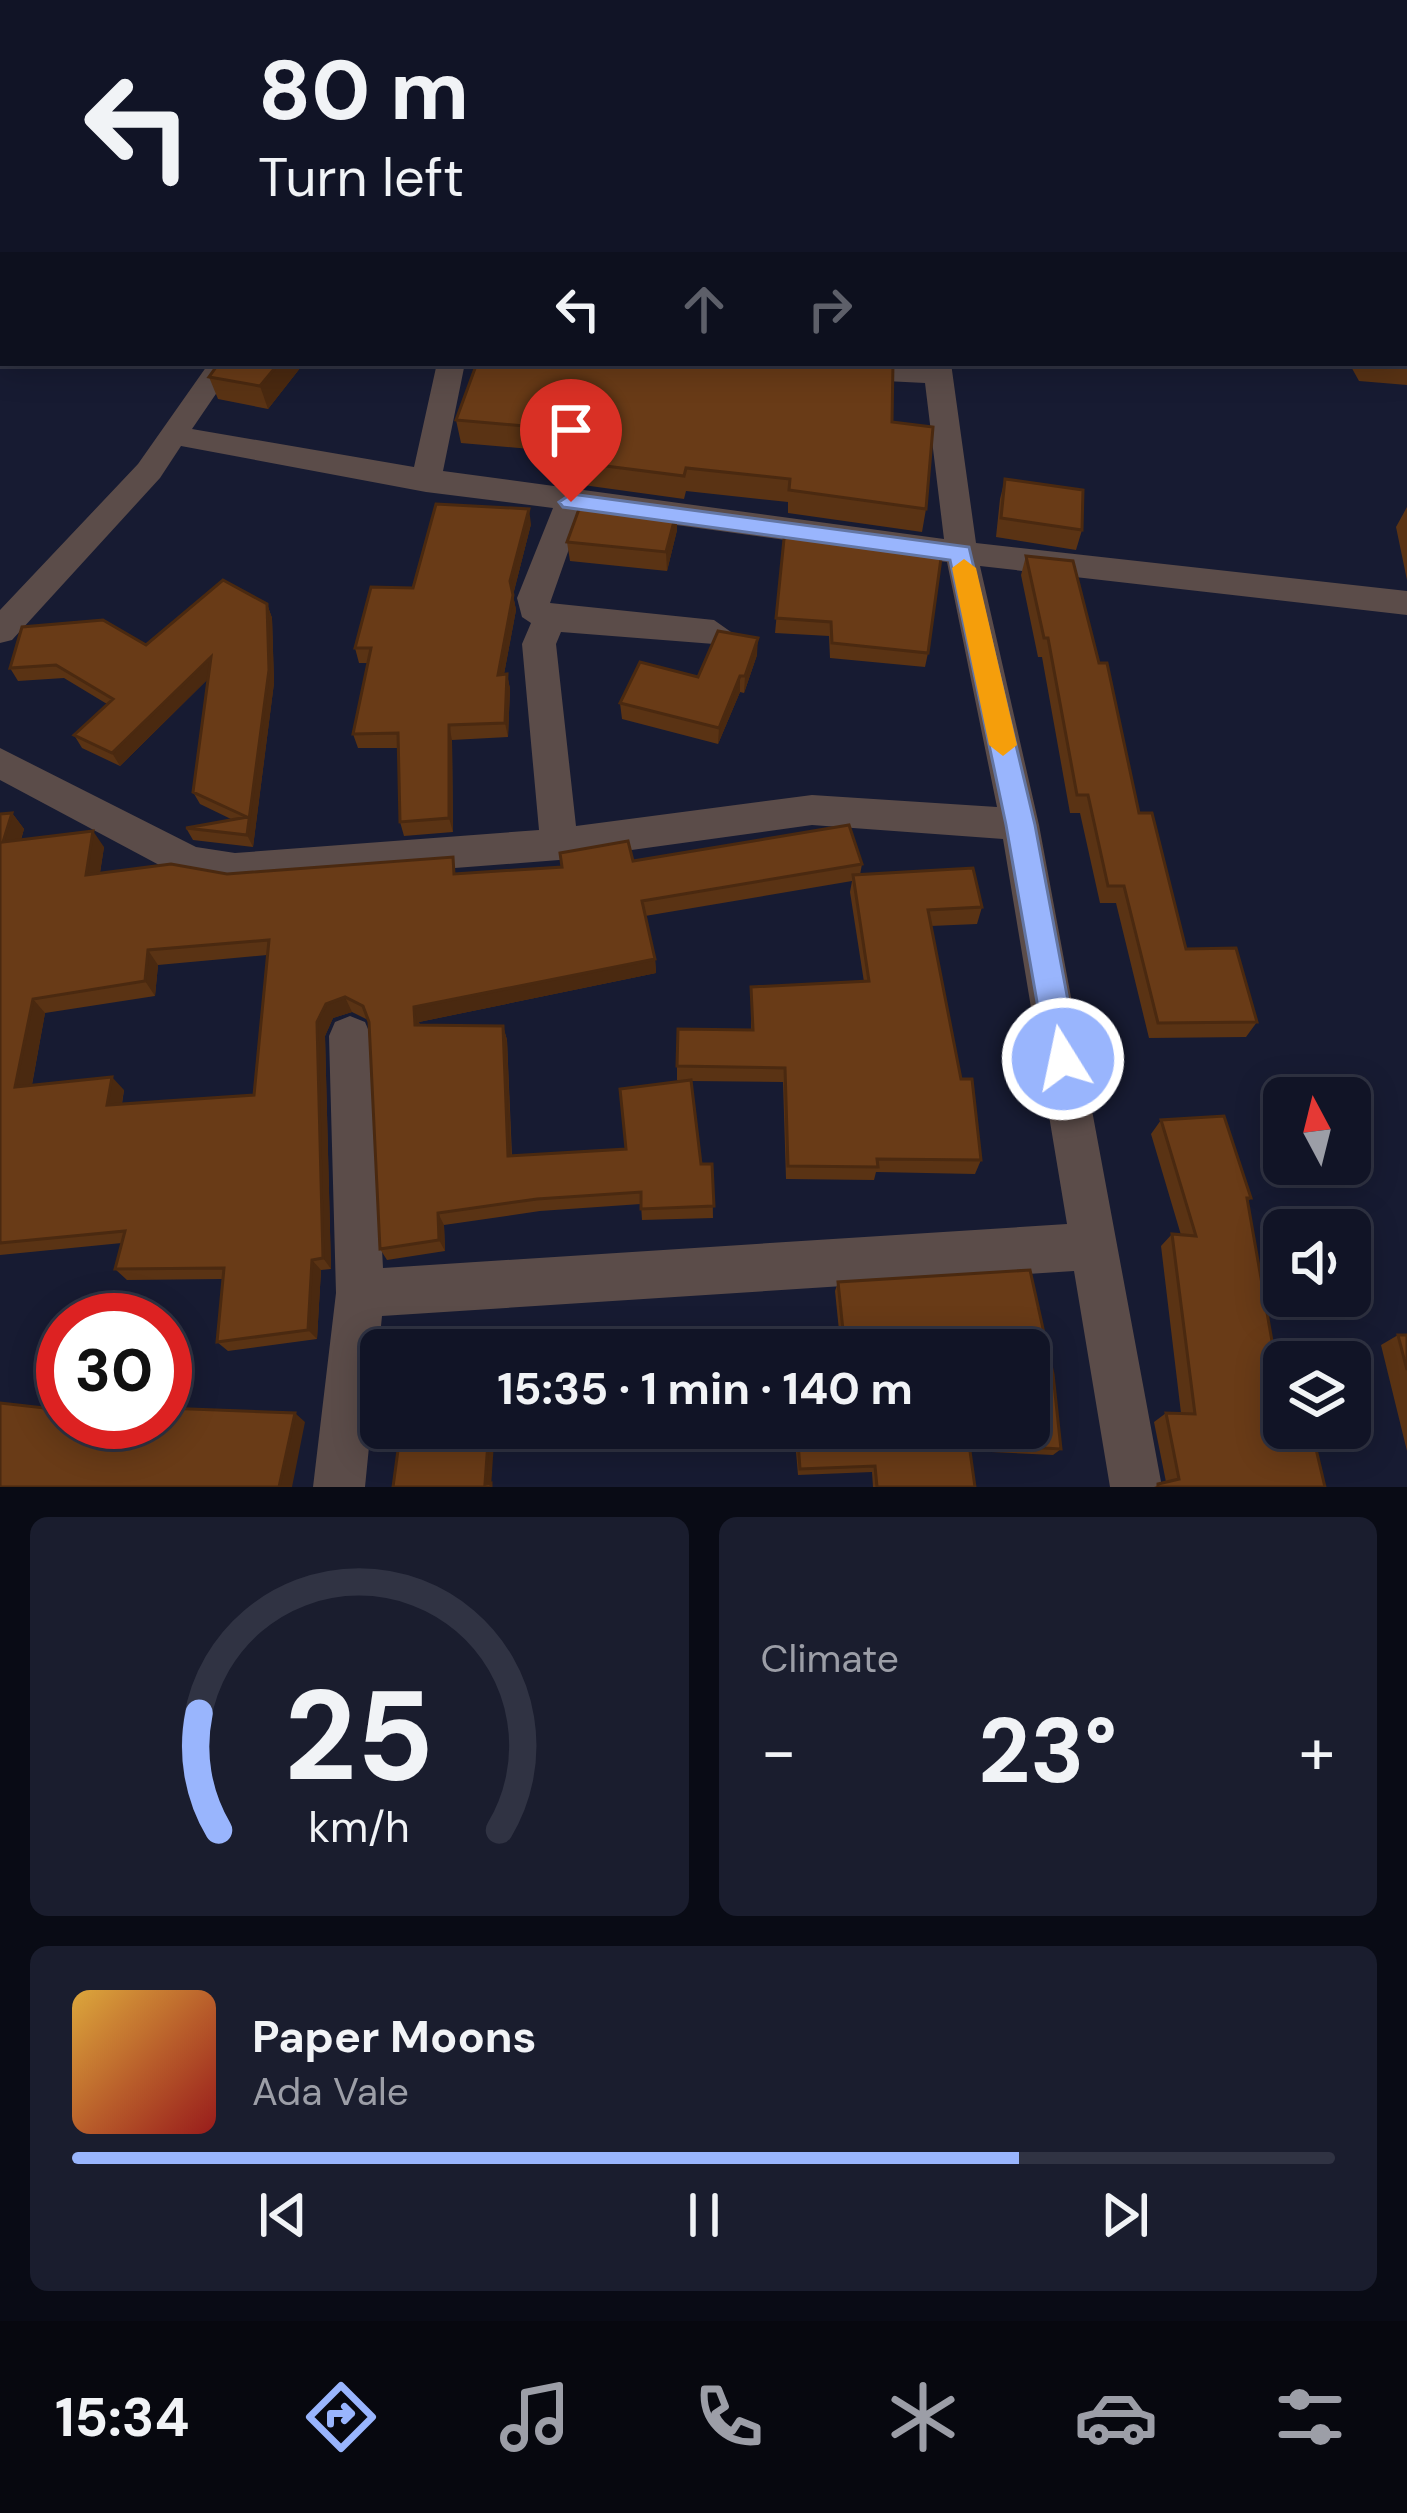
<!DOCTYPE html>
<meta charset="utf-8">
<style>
body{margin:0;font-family:"DM Sans",sans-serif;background:#1a1d2e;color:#f1f3f6;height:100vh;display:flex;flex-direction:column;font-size:45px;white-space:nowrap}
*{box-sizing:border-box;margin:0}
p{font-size:39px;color:#9c9ea7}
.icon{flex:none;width:66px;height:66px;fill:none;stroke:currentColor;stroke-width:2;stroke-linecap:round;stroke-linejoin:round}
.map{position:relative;height:1487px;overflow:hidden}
.details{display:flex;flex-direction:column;gap:30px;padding:30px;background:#090b15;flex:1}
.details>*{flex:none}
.guide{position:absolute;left:0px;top:0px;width:1407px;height:366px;box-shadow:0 6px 30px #0003,0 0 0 3px #303343;background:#111426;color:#f1f3f6;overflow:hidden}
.needle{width:78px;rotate:353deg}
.tools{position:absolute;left:1263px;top:1077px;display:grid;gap:24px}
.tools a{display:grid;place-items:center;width:108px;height:108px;border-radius:18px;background:#111426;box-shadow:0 6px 30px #0003,0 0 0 3px #303343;font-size:60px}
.speed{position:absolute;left:36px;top:1293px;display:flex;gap:24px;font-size:60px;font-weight:700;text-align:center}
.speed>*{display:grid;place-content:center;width:156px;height:156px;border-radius:50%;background:#111426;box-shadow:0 6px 30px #0003,0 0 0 3px #303343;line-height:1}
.speed .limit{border:18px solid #d22;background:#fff;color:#111}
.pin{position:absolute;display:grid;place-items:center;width:102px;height:102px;color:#fff;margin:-123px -51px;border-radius:50% 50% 50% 0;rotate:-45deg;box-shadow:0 0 12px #0007}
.pin .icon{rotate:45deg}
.me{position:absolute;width:132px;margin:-66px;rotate:350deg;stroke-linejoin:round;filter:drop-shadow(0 0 9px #0008)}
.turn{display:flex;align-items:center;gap:42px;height:252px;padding:0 60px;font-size:54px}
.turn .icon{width:156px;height:156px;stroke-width:2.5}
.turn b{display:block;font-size:84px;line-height:102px}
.lanes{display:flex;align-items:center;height:114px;padding:0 60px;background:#0003;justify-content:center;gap:60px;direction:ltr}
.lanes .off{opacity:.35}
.big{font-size:90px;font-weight:700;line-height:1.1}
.details .tile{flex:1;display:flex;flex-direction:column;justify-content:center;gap:18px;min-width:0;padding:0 42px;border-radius:18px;background:#1a1d2e}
.details .dial{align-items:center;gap:0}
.dial svg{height:312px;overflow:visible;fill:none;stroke:#303343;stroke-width:7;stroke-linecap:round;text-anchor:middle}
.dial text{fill:#f1f3f6;stroke:none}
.song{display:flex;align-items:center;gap:36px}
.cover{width:144px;height:144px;border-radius:18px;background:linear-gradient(135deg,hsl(40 70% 55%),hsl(0 70% 35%))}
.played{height:12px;border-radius:6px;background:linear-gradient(90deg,#99b5fd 75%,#303343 75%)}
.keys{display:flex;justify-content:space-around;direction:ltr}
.heat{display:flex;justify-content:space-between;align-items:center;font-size:66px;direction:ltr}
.details .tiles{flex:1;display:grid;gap:30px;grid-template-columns:1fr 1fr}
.tile:last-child{grid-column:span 2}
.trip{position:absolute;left:360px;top:1329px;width:690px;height:120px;border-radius:18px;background:#111426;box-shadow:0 6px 30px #0003,0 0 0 3px #303343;font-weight:700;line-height:120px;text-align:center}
.tab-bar{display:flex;height:192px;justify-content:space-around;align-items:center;background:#07080f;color:#9c9ea7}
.tab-bar .icon{width:84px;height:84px}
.tab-bar .active{color:#99b5fd}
.tab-bar b{font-size:54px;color:#f1f3f6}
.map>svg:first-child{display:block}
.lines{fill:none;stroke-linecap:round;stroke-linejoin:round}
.minor{fill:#5b4c49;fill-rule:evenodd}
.major{fill:#997b74;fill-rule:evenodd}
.wall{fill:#5a3314;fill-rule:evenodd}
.shaded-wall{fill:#4a2910}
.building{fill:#693b17;stroke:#4a2910;stroke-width:3;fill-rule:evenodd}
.route{fill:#99b5fd;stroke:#6376a4;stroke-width:3}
.slow{fill:#f59e0b}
</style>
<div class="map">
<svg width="1407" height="1487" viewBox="0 0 1407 1487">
<rect width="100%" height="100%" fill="#171b32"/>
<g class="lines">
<path class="minor" d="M628 0H648L627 3Z
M1053 0H1073V3H1053Z
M209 363H237L192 429 414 467 437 363H465L443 471 944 539 925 383 846 379 832 370 840 363H951L976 543 1407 591V615L980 566 1039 825 1162 1487H1110L1074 1271 382 1316 365 1487H313L336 1293 329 1036 335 1022 350 1016 365 1022 371 1036 383 1268 1067 1224 1003 839 812 825 559 860 235 885 176 874 0 780V748L196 847 235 853 539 830 522 644 531 623 522 617 517 598 553 508 426 492 181 446 160 478 12 640 0 643V610L138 464ZM582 512 947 562 997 807 812 795 576 826 556 644 561 632 714 644 731 632 714 620 550 603Z"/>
<path class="major" d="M1404 106 1407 107V121L1404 120Z"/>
</g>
<path class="wall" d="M1404 219H1407V385L1359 381 1349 363H1404Z
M304 363 268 409 218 399 209 377Z
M456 420 892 422 926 509 922 532 788 513V502L686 491 684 499 554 481 551 459 553 451 461 443Z
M1005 479 1082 530 1076 550 996 537 1000 499Z
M1407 507V580L1396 527Z
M531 524 513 595 516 610 504 674H507L510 689 508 737 452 740 453 832 404 836 400 822 398 748H358L353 734 368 663H359L355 648 413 588Z
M785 529 928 653 925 667 830 658 829 636 775 633Z
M677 530 667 571 570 561 567 542Z
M1026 556 1099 663 1139 813 1186 949 1257 1022 1246 1037 1149 1038 1116 903H1100L1080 813H1070L1042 657H1038L1021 575Z
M267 604 272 618 274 683 253 847 193 840 186 828 233 820 200 804 193 792 208 679 120 766 82 748 74 735 107 704 64 678 18 681 10 668 146 645Z
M757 655 744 693 740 692 718 744 622 719 620 703Z
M12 813 24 829 21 840 104 847 100 873 457 874 633 861 862 864 860 875 982 907 977 924 931 926 961 1079 981 1160 975 1174 876 1172 874 1180 786 1179 783 1082 691 1081 701 1164H712L713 1218 642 1220 641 1204 540 1211 444 1225 445 1251 387 1260 380 1249 368 1020 352 1012 333 1018 325 1036 331 1269 321 1270 317 1339 228 1351 217 1342 223 1279 127 1280 115 1269 122 1243 0 1255V814ZM852 881 850 892 864 982 751 987V1030L677 1066V1080L690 1081 626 1149 512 1156 507 1040 503 1026 420 1025 419 1022 656 973 655 959 645 916ZM267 955 254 1095 122 1104 124 1090 32 1085 45 1013 155 996 158 965Z
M1161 1120 1251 1198 1247 1202 1284 1428 1325 1487H1154L1166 1482 1154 1422 1166 1413H1181L1161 1246 1172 1234 1181 1235 1151 1134Z
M1030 1270 1053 1374 1061 1449 1053 1455 970 1451 975 1487H873L872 1472 798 1475 794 1428H1029V1350H841L835 1291 838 1282Z
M1398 1335H1407V1451L1381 1345Z"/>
<path class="shaded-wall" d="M3 21V50L0 53V24Z
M279 363H304L268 409 260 386Z
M529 509 531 524 513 595 516 610 501 690 498 675 510 581Z
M677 510V530L667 571 666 552Z
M267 604 272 618 274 683 253 847 247 835Z
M758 638 757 655 744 693 745 676Z
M211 657 217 670 120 766 112 753Z
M507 674 510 689 508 737 505 723Z
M740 676V692L718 744 719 728Z
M449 725 452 740 453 832 449 818Z
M12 813 24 829 15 858 3 842Z
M93 831 104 847 97 891 86 875Z
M148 950 158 965 155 996 145 981Z
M655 959 656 973 419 1022 421 1039 415 1025 414 1007Z
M345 997 352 1012 333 1018 325 1036 331 1269 323 1258 317 1022 326 1004Z
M33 999 45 1013 29 1100 15 1087Z
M503 1026 507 1040 512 1169 508 1156Z
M112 1077 124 1090 119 1118 107 1105Z
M438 1213 444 1225 445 1251 439 1240Z
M312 1260 321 1270 317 1339 308 1330Z
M497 1333 502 1344 501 1350H495Z
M295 1413 305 1422 292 1487H279Z
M489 1428H495L491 1487 485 1484Z"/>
<path class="building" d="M0 0H587L585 3H3V21L0 24Z
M659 0H831V3H658Z
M1178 0H1295L1296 3H1179Z
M1404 219H1407V361H1404Z
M219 363H279L260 386 209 377Z
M477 363H893L892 422 933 427 926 509 789 490 790 479 686 468 684 476 551 459 558 429 456 420Z
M1005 479 1083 490 1082 530 1001 518Z
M583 498 677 510 666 552 567 542Z
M436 504 529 509 510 581 513 595 498 675 507 674 505 723 449 725V818L400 822 398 733 353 734 371 648H355L371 587 413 588Z
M785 529 942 551 928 653 832 643 831 622 776 618Z
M1026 556 1073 561 1099 663H1107L1139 813H1152L1186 949 1236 948 1257 1022 1158 1023 1124 886H1108L1088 795H1077L1048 638H1044Z
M223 580 267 604 269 670 247 835 186 828 247 817 193 792 211 657 112 753 74 735 113 699 56 665 10 668 22 627 103 620 146 645Z
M718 631 758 638 745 676H740L719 728 620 703 640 662 698 677Z
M12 813 3 842 93 831 86 875 171 864 227 874 453 857 454 874 562 867 560 853 628 841 633 861 849 825 862 864 642 901 655 959 414 1007 415 1025 503 1026 508 1156 626 1149 620 1089 691 1080 701 1164H712L714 1206 641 1209V1192L537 1199 438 1213 439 1240 380 1249 369 1022 363 1006 345 997 326 1004 317 1022 323 1258 312 1260 308 1330 217 1342 224 1268 115 1269 125 1231 0 1243V814ZM269 940 254 1095 107 1105 112 1077 15 1087 33 999 145 981 148 950Z
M973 868 982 907 928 910 961 1079H972L981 1160 877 1159 878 1167 788 1166 785 1068 677 1066 678 1029 753 1030 751 987 869 981 853 875Z
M1224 1116 1251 1198H1247L1284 1410V1428H1311L1325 1487H1158V1484L1179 1479 1166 1413 1195 1414 1172 1234 1196 1236 1161 1120Z
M1030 1270 1053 1374 1061 1449 969 1444 975 1487H877L875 1466 800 1469 797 1428H1029V1350H845L838 1282Z
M497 1333 495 1350H411L413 1336Z
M1398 1335H1407V1370Z
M0 1403 63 1410V1422H165V1408L295 1413 279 1487H0Z
M401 1428H489L485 1484 491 1483V1487H393Z"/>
<path class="route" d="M571 494 969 547 1035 825 1079 1059 1074 1069 1063 1074 1051 1069 1047 1059 1006 825 950 560 563 507 559 502Z"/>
<path class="slow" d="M964 559 976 568 1017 745 1003 756 989 745 952 568Z"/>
</svg>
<div class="tools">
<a><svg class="needle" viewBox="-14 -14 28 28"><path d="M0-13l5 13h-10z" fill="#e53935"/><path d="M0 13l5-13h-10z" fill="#9c9ea7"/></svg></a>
<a><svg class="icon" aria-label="sound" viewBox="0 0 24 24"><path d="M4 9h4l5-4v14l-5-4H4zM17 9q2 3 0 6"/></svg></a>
<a><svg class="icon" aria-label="layers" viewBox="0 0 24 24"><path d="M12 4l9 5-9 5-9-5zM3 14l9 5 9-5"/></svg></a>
</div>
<div class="speed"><div class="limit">30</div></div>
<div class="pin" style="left:571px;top:502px;background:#d93025"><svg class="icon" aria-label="arrive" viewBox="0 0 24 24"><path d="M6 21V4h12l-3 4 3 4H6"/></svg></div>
<svg class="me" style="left:1063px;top:1059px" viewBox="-20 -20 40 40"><circle r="17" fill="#99b5fd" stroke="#fff" stroke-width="3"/><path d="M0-11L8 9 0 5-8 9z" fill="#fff"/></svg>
<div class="trip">15:35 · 1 min · 140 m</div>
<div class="guide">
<div class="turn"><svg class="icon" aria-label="left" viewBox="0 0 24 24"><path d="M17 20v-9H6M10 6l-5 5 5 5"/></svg><div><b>80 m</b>Turn left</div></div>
<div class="lanes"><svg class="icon" aria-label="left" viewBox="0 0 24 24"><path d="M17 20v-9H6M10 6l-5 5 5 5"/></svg><svg class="icon off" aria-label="ahead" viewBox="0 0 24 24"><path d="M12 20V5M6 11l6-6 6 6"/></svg><svg class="icon off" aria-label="right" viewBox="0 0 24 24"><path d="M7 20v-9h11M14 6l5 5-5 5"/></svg></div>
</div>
</div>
<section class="details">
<div class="tiles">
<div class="tile dial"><svg viewBox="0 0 100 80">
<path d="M14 69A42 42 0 1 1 86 69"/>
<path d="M14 69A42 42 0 0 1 9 39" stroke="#99b5fd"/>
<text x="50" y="56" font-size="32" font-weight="700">25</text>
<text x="50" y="72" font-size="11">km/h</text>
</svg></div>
<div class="tile"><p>Climate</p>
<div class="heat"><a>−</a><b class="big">23°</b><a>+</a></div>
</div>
<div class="tile">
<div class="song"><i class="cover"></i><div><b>Paper Moons</b><p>Ada Vale</p></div></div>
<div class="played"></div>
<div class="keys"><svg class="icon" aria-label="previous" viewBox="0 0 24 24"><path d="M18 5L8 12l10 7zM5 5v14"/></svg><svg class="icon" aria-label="pause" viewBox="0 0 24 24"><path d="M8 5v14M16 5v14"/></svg><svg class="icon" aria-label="next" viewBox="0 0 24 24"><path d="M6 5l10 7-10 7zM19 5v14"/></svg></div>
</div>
</div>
</section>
<nav class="tab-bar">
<b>15:34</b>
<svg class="icon active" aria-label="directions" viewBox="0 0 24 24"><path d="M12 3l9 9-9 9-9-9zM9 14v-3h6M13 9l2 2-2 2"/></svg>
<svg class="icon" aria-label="music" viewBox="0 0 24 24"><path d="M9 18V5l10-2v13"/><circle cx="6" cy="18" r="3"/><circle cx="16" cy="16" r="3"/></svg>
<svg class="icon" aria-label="phone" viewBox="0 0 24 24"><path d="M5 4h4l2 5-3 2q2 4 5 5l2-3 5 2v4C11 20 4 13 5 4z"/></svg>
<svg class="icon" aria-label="climate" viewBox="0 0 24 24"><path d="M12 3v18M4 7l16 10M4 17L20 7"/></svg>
<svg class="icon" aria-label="car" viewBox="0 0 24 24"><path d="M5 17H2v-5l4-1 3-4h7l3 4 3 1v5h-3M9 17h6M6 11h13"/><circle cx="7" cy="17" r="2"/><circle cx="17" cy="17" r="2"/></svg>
<svg class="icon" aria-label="filters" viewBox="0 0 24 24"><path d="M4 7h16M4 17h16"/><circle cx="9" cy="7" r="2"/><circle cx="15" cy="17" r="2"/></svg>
</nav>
